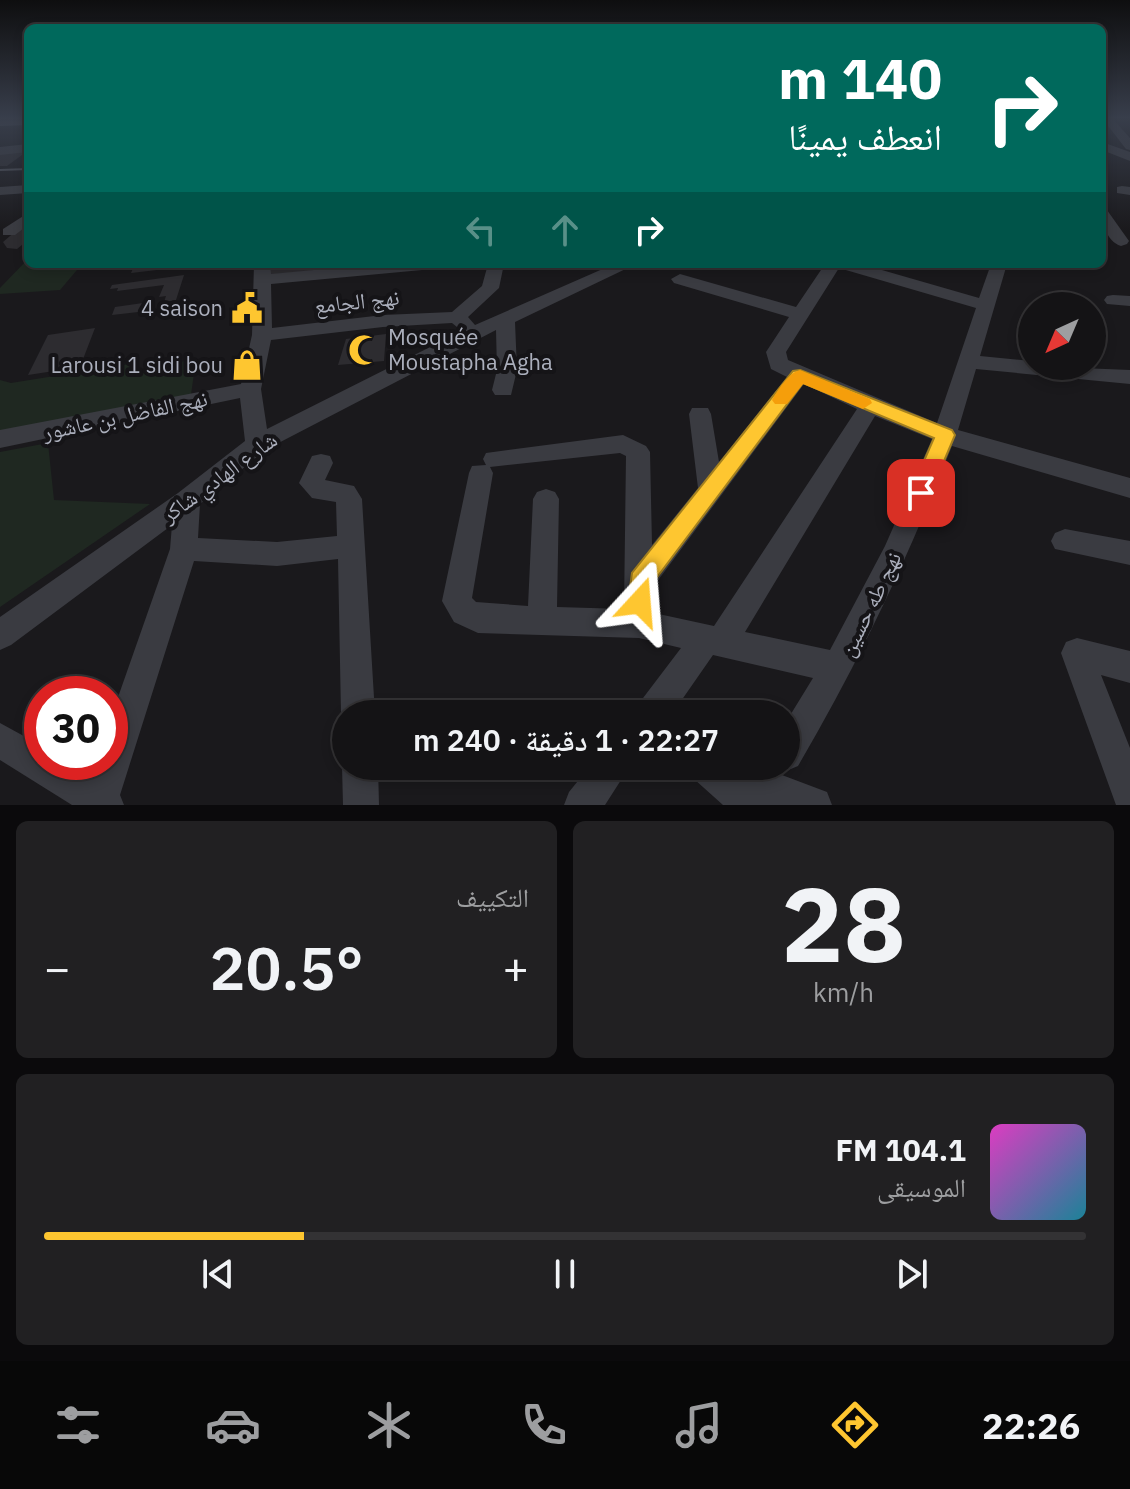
<!DOCTYPE html>
<html lang="ar">
<meta charset="utf-8">
<style>
body{margin:0;font-family:"IBM Plex Sans","Noto Naskh Arabic",sans-serif;background:#212022;color:#f1f3f6;direction:rtl;height:100vh;display:flex;flex-direction:column;font-size:30px;white-space:nowrap}
*{box-sizing:border-box;margin:0}
p{font-size:26px;color:#9d9ea0}
.icon{flex:none;width:44px;height:44px;fill:none;stroke:currentColor;stroke-width:2;stroke-linecap:round;stroke-linejoin:round}
.map{position:relative;height:805px;overflow:hidden;direction:ltr}
.side{display:flex;flex-direction:column;gap:16px;padding:16px;background:#0b0a0c;flex:1}
.side>*{flex:none}
.hud{position:absolute;left:24px;top:24px;width:1082px;height:244px;border-radius:12px;box-shadow:0 4px 12px #0003,0 0 0 2px #333234;direction:rtl;background:#00695c;color:#fff;overflow:hidden}
.needle{width:52px;rotate:224deg}
.fabs{position:absolute;left:1018px;top:292px;display:grid;gap:16px}
.fabs a{display:grid;place-items:center;width:88px;height:88px;border-radius:50%;background:#141315;box-shadow:0 4px 12px #0003,0 0 0 2px #333234;font-size:40px}
.speed{position:absolute;left:24px;top:676px;display:flex;gap:16px;font-size:40px;font-weight:700;text-align:center}
.speed>*{display:grid;place-content:center;width:104px;height:104px;border-radius:50%;background:#141315;box-shadow:0 4px 12px #0003,0 0 0 2px #333234;line-height:1}
.speed .limit{border:12px solid #d22;background:#fff;color:#111}
.pin{position:absolute;display:grid;place-items:center;width:68px;height:68px;color:#fff;margin:-34px;border-radius:16px;box-shadow:0 4px 12px #0006}
.me{position:absolute;width:88px;margin:-44px;rotate:19deg;stroke-linejoin:round;filter:drop-shadow(0 0 6px #0008)}
.turn{display:flex;align-items:center;gap:28px;height:168px;padding:0 32px;font-size:36px}
.turn .icon{width:104px;height:104px;stroke-width:2.5}
.turn b{display:block;font-size:56px;line-height:68px}
.lanes{display:flex;align-items:center;height:76px;padding:0 32px;background:#0003;justify-content:center;gap:40px;direction:ltr}
.lanes .off{opacity:.35}
.big{font-size:60px;font-weight:600;line-height:1.1}
.side .card{flex:1;display:flex;flex-direction:column;justify-content:center;gap:12px;min-width:0;padding:0 28px;border-radius:12px;background:#212022}
.side .dial{align-items:center;gap:0}
.dial b{font-size:104px;line-height:1}
.song{display:flex;align-items:center;gap:24px}
.cover{width:96px;height:96px;border-radius:12px;background:linear-gradient(135deg,hsl(310 70% 55%),hsl(190 70% 35%))}
.played{height:8px;border-radius:4px;background:linear-gradient(90deg,#fec630 25%,#333234 25%)}
.keys{display:flex;justify-content:space-around;direction:ltr}
.heat{display:flex;justify-content:space-between;align-items:center;font-size:44px;direction:ltr}
.side .tiles{flex:1;display:grid;gap:16px;grid-template-columns:1fr 1fr}
.card:last-child{grid-column:span 2}
.trip{position:absolute;left:332px;top:700px;width:468px;height:80px;border-radius:40px;background:#141315;box-shadow:0 4px 12px #0003,0 0 0 2px #333234;font-weight:600;line-height:80px;text-align:center;direction:rtl}
.menu{display:flex;height:128px;justify-content:space-around;align-items:center;background:#080808;color:#9d9ea0}
.menu .icon{width:56px;height:56px}
.menu .active{color:#fec630}
.menu b{font-size:36px;color:#f1f3f6}
.map>svg:first-child{display:block}
.green{fill:#1f2821}
.building{fill:#2d2c30}
.lines{fill:none;stroke-linecap:round;stroke-linejoin:round}
.minor{fill:#3a3b41;fill-rule:evenodd}
.major{fill:#565860;fill-rule:evenodd}
.tram{stroke:#4d4f56;stroke-width:2}
.route{fill:#fec630;stroke:#a5811f;stroke-width:2}
.slow{fill:#f59e0b}
.labels{text-anchor:middle;stroke-width:8;stroke-linejoin:round;paint-order:stroke}
.street-label{font-size:22px;fill:#abafbc;stroke:#151417}
.poi-label{font-size:22px;fill:#abafbc;stroke:#151417;text-anchor:end}
</style>
<div class="map">
<svg width="1130" height="805" viewBox="0 0 1130 805">
<rect width="100%" height="100%" fill="#1a191c"/>
<path class="green" d="M28 259V264H82L60 290 0 294V288Z
M196 359 190 402 0 438V380L11 383 136 363V370Z
M48 443 54 500 150 504 0 607V452Z"/>
<path class="building" d="M26 152 7 166H0V153Z
M17 230H28V240L17 249 7 248 3 242Z
M135 264H159L157 270 131 273Z
M269 264H320V270L268 275Z
M184 275 176 300 164 302 166 296 159 297 164 285 117 291 118 288 110 289 112 285Z
M150 302 147 311 112 315 115 307Z
M95 328 80 367 28 375 48 335Z
M386 334 384 361 338 365 346 339Z"/>
<g class="lines">
<path class="minor" d="M1102 118H1112L1130 138V150L1126 149Z
M1102 142 1130 152V161L1102 150Z
M28 144V152L0 155V147Z
M28 185V193L0 195V187Z
M1122 186 1130 187V195L1117 193V187Z
M1102 208 1107 210 1129 241 1127 244 1121 246C1106 241 1102 223 1102 208Z
M28 213V225L15 235H3V229Z
M254 264H270L271 274 378 264H441L433 269 271 284 272 328 383 315 452 312 482 286 488 264H504L499 288 468 317 475 325 614 264H636L515 322 517 370 511 395H495L492 390 497 370 496 330 265 450 200 504 198 538 277 542 337 536 336 502 312 498 299 483 312 456 321 454 330 456 333 463 325 480 354 486 362 499 375 714H346V725L341 714 338 559 277 566 194 561 120 795 124 805H72L0 760V723L42 746V762H69L91 775 95 762H110V720L170 549 172 525 11 645 0 650V617L178 493 245 441 240 398 0 448V430L241 384 252 335ZM452 323 462 331 267 429 261 389 271 340 383 327Z
M825 264H861L979 298 991 264H1007L980 356 1032 361V366L1130 370V384L976 369 958 430 1130 478V498L952 446C908 558 859 662 798 766L786 771 773 766H786V722L813 678 713 655 672 714H635L640 702 681 648 639 638 478 633 454 622 442 601 469 473 472 466 486 465 483 459 486 453 623 435 646 446 650 452 652 545 698 488 689 414 692 408H708L711 414 719 462 787 377 771 369 766 352 789 317 674 283 671 279 680 274 796 307ZM839 268 976 308 937 423 788 360 786 352ZM804 384 857 409 714 626 654 613 653 587ZM875 416 932 439 885 546 830 650 745 632ZM620 453 626 456 624 609 557 607 559 499 555 492 546 489 537 492 533 499 528 606 476 602 472 598 493 473 490 467Z
M1113 295 1130 296V306L1107 304 1104 300 1107 296Z
M1065 529 1130 541V565L1055 549 1051 541 1055 533Z
M1077 638 1130 651V683L1101 675 1130 748V805H1116L1061 653 1066 642Z
M346 757V766H378L379 805H343L342 766Z
M590 766H630L605 805H564L569 792Z
M689 766H734L750 781 753 774 766 769 827 792 832 805H723L694 779Z"/>
<path class="major" d="M0 118H28V125L0 126Z"/>
<path class="tram" d="M0 170 28 169"/>
</g>
<linearGradient id="sky" x2="0" y2="1"><stop stop-color="#0e0e0f"/><stop offset="0.51" stop-color="#383e4b"/><stop offset="1" stop-color="#383e4b" stop-opacity="0"/></linearGradient>
<rect width="1130" height="231" fill="url(#sky)"/>
<path class="route" d="M800 370 952 430 955 435 928 499 921 501 913 499 910 493 934 438 803 383 652 584 648 610 640 613 631 610 628 602 632 573 793 371Z"/>
<path class="slow" d="M800 370 870 399 872 403 863 409 803 384 787 404H775L772 400C778 390 788 373 800 370Z"/>
<defs>
<symbol id="civic-bare" viewBox="-9 -9 18 18"><path d="M-.6-6.5H3V-4.5H.6V-3L4-1V1h2V6H-6V1h2V-1L-.6-3ZM-1.2 2.5V6h2.4V2.5Z" fill="#fec630" stroke="#151417" stroke-width="2.5" paint-order="stroke"/></symbol>
<symbol id="mosque-bare" viewBox="-9 -9 18 18"><path d="M3.5-4.9A6 6 0 1 0 3.5 4.9A5 5 0 1 1 3.5-4.9Z" fill="#fec630" stroke="#151417" stroke-width="2.5" paint-order="stroke"/></symbol>
<symbol id="shop-bare" viewBox="-9 -9 18 18"><path d="M-5-2.5h2.3a2.7 3.5 0 0 1 5.4 0H5L5.5 6h-11ZM-1.5-2.5h3a1.5 2.3 0 0 0-3 0Z" fill="#fec630" stroke="#151417" stroke-width="2.5" paint-order="stroke"/></symbol>
</defs>
<g fill-rule="evenodd">
<use href="#civic-bare" x="225" y="286" width="44" height="44"/>
<use href="#mosque-bare" x="342" y="328" width="44" height="44"/>
<use href="#shop-bare" x="225" y="343" width="44" height="44"/>
</g>
<g class="labels">
<g class="street-label">
<text transform="translate(357 301) rotate(-6)" y="8">نهج الجامع</text>
<text transform="translate(125 415) rotate(-12)" y="8">نهج الفاضل بن عاشور</text>
<text transform="translate(219 477) rotate(-36)" y="8">شارع الهادي شاكر</text>
<text transform="translate(870 604) rotate(-64)" y="8">نهج طه حسين</text>
</g>
<g class="poi-label">
<text x="223" y="316">4 saison</text>
<text x="388" y="345" text-anchor="start">Mosquée<tspan x="388" dy="25">Moustapha Agha</tspan></text>
<text x="223" y="373">Larousi 1 sidi bou</text>
</g>
</g>
</svg>
<div class="fabs">
<a><svg class="needle" viewBox="-14 -14 28 28"><path d="M0-13l5 13h-10z" fill="#e53935"/><path d="M0 13l5-13h-10z" fill="#9d9ea0"/></svg></a>
</div>
<div class="speed"><div class="limit">30</div></div>
<div class="pin" style="left:921px;top:493px;background:#d93025"><svg class="icon" aria-label="arrive" viewBox="0 0 24 24"><path d="M6 21V4h12l-3 4 3 4H6"/></svg></div>
<svg class="me" style="left:640px;top:602px" viewBox="-20 -20 40 40"><path d="M0-17L14 15 0 8-14 15z" fill="#fec630" stroke="#fff" stroke-width="4"/></svg>
<div class="trip">22:27 · 1 دقيقة · 240 m</div>
<div class="hud">
<div class="turn"><svg class="icon" aria-label="right" viewBox="0 0 24 24"><path d="M7 20v-9h11M14 6l5 5-5 5"/></svg><div><b>140 m</b>انعطف يمينًا</div></div>
<div class="lanes"><svg class="icon off" aria-label="left" viewBox="0 0 24 24"><path d="M17 20v-9H6M10 6l-5 5 5 5"/></svg><svg class="icon off" aria-label="ahead" viewBox="0 0 24 24"><path d="M12 20V5M6 11l6-6 6 6"/></svg><svg class="icon" aria-label="right" viewBox="0 0 24 24"><path d="M7 20v-9h11M14 6l5 5-5 5"/></svg></div>
</div>
</div>
<section class="side">
<div class="tiles">
<div class="card dial"><b>28</b><p>km/h</p></div>
<div class="card"><p>التكييف</p>
<div class="heat"><a>−</a><b class="big">20.5°</b><a>+</a></div>
</div>
<div class="card">
<div class="song"><i class="cover"></i><div><b>104.1 FM</b><p>الموسيقى</p></div></div>
<div class="played"></div>
<div class="keys"><svg class="icon" aria-label="previous" viewBox="0 0 24 24"><path d="M18 5L8 12l10 7zM5 5v14"/></svg><svg class="icon" aria-label="pause" viewBox="0 0 24 24"><path d="M8 5v14M16 5v14"/></svg><svg class="icon" aria-label="next" viewBox="0 0 24 24"><path d="M6 5l10 7-10 7zM19 5v14"/></svg></div>
</div>
</div>
</section>
<nav class="menu">
<b>22:26</b>
<svg class="icon active" aria-label="directions" viewBox="0 0 24 24"><path d="M12 3l9 9-9 9-9-9zM9 14v-3h6M13 9l2 2-2 2"/></svg>
<svg class="icon" aria-label="music" viewBox="0 0 24 24"><path d="M9 18V5l10-2v13"/><circle cx="6" cy="18" r="3"/><circle cx="16" cy="16" r="3"/></svg>
<svg class="icon" aria-label="phone" viewBox="0 0 24 24"><path d="M5 4h4l2 5-3 2q2 4 5 5l2-3 5 2v4C11 20 4 13 5 4z"/></svg>
<svg class="icon" aria-label="climate" viewBox="0 0 24 24"><path d="M12 3v18M4 7l16 10M4 17L20 7"/></svg>
<svg class="icon" aria-label="car" viewBox="0 0 24 24"><path d="M5 17H2v-5l4-1 3-4h7l3 4 3 1v5h-3M9 17h6M6 11h13"/><circle cx="7" cy="17" r="2"/><circle cx="17" cy="17" r="2"/></svg>
<svg class="icon" aria-label="filters" viewBox="0 0 24 24"><path d="M4 7h16M4 17h16"/><circle cx="9" cy="7" r="2"/><circle cx="15" cy="17" r="2"/></svg>
</nav>
